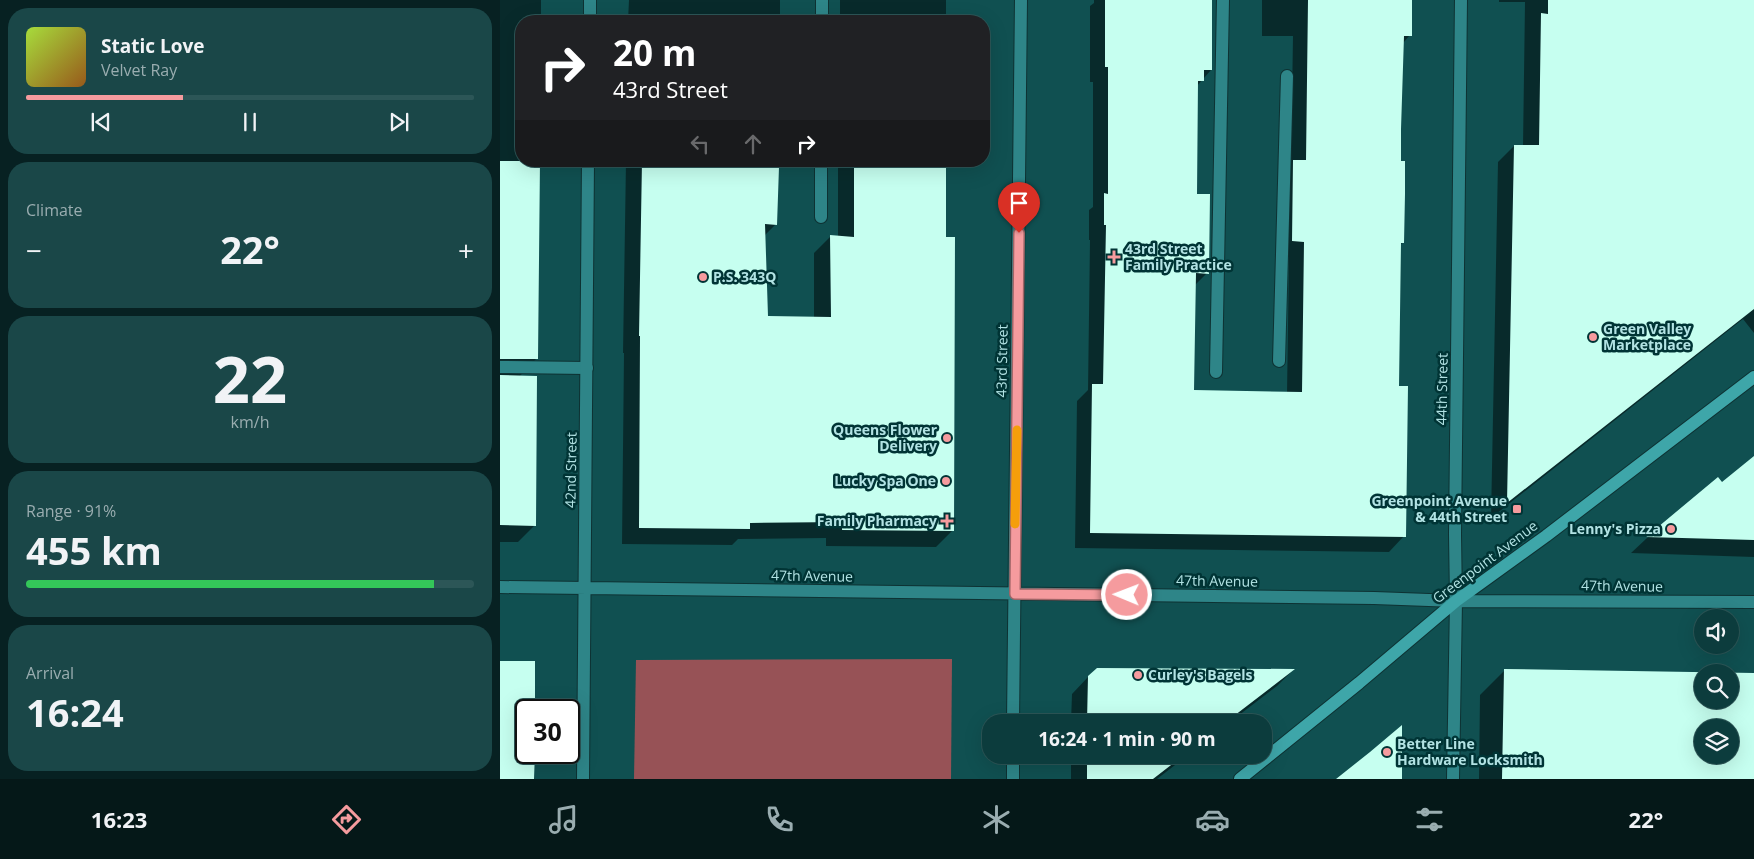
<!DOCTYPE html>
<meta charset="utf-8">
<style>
body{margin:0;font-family:"Open Sans",sans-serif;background:#1a4748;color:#f1f3f6;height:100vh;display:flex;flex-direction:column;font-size:19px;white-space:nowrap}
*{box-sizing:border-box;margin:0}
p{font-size:16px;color:#9aadb0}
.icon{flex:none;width:28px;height:28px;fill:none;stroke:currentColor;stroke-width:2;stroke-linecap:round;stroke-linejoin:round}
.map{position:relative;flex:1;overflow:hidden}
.drawer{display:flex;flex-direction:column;gap:8px;padding:8px;background:#072122;width:500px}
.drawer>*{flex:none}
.top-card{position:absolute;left:15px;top:15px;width:475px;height:152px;border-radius:20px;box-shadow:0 5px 20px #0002,0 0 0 1px #2c5657;background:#202124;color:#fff;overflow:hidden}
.buttons{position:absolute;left:1194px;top:609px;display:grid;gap:10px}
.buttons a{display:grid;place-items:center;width:45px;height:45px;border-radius:50%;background:#0c3c3d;box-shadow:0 5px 20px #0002,0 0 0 1px #2c5657;font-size:25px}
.speed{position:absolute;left:15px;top:699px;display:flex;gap:10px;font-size:25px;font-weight:700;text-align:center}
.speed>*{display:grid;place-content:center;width:65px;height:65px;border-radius:50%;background:#0c3c3d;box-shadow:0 5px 20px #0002,0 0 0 1px #2c5657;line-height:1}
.speed .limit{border:2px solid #111;border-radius:8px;background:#fff;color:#111}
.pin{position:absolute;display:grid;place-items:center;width:42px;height:42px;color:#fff;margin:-51px -21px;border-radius:50% 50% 50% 0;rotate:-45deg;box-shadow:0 0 5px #0007}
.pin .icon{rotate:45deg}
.me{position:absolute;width:55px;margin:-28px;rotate:271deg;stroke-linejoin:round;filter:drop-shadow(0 0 4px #0008)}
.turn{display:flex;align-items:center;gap:18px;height:105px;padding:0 15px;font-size:22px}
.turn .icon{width:65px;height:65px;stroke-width:2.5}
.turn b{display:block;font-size:35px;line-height:42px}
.lanes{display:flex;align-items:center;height:48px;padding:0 15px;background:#0003;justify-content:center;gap:25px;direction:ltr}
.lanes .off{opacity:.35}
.big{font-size:38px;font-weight:700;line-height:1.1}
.drawer .card{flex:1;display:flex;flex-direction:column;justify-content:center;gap:8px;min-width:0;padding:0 18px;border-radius:20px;background:#1a4748}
.drawer .dial{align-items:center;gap:0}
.dial b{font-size:65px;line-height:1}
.song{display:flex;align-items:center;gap:15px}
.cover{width:60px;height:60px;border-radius:8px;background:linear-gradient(135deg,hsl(80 70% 55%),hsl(30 70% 35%))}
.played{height:5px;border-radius:2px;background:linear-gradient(90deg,#f59b9e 35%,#2c5657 35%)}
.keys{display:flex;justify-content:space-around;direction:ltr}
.heat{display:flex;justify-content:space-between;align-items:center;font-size:28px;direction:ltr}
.charge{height:8px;border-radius:4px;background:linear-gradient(90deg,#34c759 91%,#2c5657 0)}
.trip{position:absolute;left:482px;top:714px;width:290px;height:50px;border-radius:20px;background:#0c3c3d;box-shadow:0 5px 20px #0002,0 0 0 1px #2c5657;font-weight:700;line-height:50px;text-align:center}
.tab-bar{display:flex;height:80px;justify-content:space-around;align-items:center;background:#051818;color:#9aadb0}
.tab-bar .icon{width:35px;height:35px}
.tab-bar .active{color:#f59b9e}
.tab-bar b{font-size:22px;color:#f1f3f6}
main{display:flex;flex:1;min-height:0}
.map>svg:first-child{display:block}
.green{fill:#975256}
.shadow{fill:#0007;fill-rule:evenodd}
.building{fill:#c6fff0;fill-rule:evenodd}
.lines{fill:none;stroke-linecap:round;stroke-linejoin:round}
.lane-casing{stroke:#0e3233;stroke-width:14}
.street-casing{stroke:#0e3233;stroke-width:14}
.primary-casing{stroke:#0e3233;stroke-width:14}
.lane{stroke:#2e8588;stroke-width:12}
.street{stroke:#2e8588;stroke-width:12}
.primary{stroke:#3ea6a9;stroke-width:12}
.route-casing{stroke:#9f6567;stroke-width:12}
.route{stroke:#f59b9e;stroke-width:9}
.slow{stroke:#f59e0b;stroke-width:9}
.poi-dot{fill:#f59b9e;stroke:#003435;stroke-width:2}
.labels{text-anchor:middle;stroke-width:5;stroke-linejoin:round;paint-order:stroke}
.poi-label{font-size:14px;font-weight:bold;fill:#b2e3e4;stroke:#003435;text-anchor:start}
.street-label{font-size:14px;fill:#b2e3e4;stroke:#003435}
</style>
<main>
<section class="drawer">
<div class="card">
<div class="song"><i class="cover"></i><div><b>Static Love</b><p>Velvet Ray</p></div></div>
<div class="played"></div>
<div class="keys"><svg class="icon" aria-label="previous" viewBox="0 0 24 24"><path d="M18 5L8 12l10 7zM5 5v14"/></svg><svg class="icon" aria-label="pause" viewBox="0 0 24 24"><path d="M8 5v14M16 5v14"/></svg><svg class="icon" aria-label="next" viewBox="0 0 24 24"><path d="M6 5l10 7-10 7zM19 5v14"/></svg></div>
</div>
<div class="card"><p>Climate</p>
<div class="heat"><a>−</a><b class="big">22°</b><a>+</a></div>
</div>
<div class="card dial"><b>22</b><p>km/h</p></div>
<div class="card"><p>Range · 91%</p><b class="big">455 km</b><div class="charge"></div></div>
<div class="card"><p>Arrival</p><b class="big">16:24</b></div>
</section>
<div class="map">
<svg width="1254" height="779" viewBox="0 0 1254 779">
<rect width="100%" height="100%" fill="#105051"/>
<path class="green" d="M452 659 451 779H134L136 660Z"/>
<path class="shadow" d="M0 0H41V21H21V161L36 359 19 377 35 525 18 542H0Z
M129 0H280V21H128Z
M340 0H446V21H340Z
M594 0H711V70L697 86 696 195 707 273 695 285 693 392 787 393 789 257 777 256 778 177 791 163 793 36H762V0H911L910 35 903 43 900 129 902 243 899 246 897 387 904 536 889 552 575 548 577 401 588 390 590 240H589V210L593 207V82H590V6L594 3Z
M999 0H1254V333L1243 319 991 518 998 162 1014 146H1023L1025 2H999Z
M126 161H277L276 224 264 236 267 318H314V253L331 236 338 237V161H445V238L453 530 436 547 326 546V538L238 539 232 545 122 544 124 353H123Z
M1254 457V557L1131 553 1147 538 1218 479 1222 484Z
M792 671 777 686 730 722H571L572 694 589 676Z
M1004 671 1202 673V700H1230V674H1254V779H979L980 695ZM1202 728H1230V755H1202Z
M571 755H688L657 779H571Z"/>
<path class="building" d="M605 0H712V70H704V81H698L697 194H710L709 274 696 273 694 390 802 392 804 242 792 241 793 160H806L808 0H912V36H904L901 129V161H905V194L904 243H901L899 386H908L906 537 590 533 592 384H603L606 225H604V193L608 194V67H605Z
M1048 0H1254V309L1007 503 1014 145H1039L1041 13 1048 14Z
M0 161H40L38 359H0Z
M142 161H181V166L279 167 277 225 265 224 268 316 331 317 330 235 354 237V161H446V237H455L454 531 342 530 343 522 250 523V529L139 528 140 336H139Z
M0 375 37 376 36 526 0 525Z
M1254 456V540L1146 537 1218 477 1222 482Z
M0 661H35V710H26V752H35L34 779H0Z
M597 668 795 669 726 722H587L588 676Z
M1004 669 1254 673V779H1002ZM1202 672H1230V700H1202ZM1202 728H1230V755H1202Z
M902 725V779H836L870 752Z
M587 755H684L653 779H587Z"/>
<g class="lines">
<defs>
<path id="lane" d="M322 21V0
M321 217V161
M779 361 787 76
M0 367 87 368
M716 372 723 0"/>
<path id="street" d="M90 21V0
M0 587 874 598 956 601 1254 602
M513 722 521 0
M83 779 88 161
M513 779V755
M953 779 956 601 955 534 961 0"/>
<path id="primary" d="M740 779 859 683 956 601 1046 536 1254 377"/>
</defs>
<use href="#lane" class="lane-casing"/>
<use href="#street" class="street-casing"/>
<use href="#primary" class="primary-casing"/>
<use href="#lane" class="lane"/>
<use href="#street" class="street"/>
<use href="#primary" class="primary"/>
</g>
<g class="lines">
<defs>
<path id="route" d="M519 233 515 594 627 595"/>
</defs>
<use href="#route" class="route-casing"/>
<use href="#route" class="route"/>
<path class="slow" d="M515 524 517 430"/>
</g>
<g class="poi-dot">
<path d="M611.5 249.5h5v5h5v5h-5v5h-5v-5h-5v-5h5z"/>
<circle cx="203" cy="277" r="5"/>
<circle cx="1093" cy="337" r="5"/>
<circle cx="447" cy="438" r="5"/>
<circle cx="446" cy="481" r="5"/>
<rect x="1012" y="504" width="10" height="10" rx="2.5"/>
<path d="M444.5 513.5h5v5h5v5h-5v5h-5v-5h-5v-5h5z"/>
<circle cx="1171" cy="529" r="5"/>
<circle cx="638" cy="675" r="5"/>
<circle cx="887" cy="752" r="5"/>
</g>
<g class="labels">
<g class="poi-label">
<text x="625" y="254">43rd Street<tspan x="625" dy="16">Family Practice</tspan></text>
<text x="213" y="282">P.S. 343Q</text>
<text x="1103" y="334">Green Valley<tspan x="1103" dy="16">Marketplace</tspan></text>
<text x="437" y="435" text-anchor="end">Queens Flower<tspan x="437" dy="16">Delivery</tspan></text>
<text x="436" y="486" text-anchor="end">Lucky Spa One</text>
<text x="1007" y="506" text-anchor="end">Greenpoint Avenue<tspan x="1007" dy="16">&amp; 44th Street</tspan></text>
<text x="437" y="526" text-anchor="end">Family Pharmacy</text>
<text x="1161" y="534" text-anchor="end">Lenny's Pizza</text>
<text x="648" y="680">Curley's Bagels</text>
<text x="897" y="749">Better Line<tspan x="897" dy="16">Hardware Locksmith</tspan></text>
</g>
<g class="street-label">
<text transform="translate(502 361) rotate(-89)" y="5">43rd Street</text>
<text transform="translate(942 389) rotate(-89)" y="5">44th Street</text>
<text transform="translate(71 470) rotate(-89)" y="5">42nd Street</text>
<text transform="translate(985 562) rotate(-37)" y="5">Greenpoint Avenue</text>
<text transform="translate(312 576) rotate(1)" y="5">47th Avenue</text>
<text transform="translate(717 581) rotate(1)" y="5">47th Avenue</text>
<text transform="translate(1122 586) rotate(1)" y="5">47th Avenue</text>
</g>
</g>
</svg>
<div class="buttons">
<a><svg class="icon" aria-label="sound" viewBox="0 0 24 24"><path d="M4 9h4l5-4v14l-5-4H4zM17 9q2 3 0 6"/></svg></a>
<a><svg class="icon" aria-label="search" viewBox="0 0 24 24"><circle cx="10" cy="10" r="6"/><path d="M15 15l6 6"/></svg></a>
<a><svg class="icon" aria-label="layers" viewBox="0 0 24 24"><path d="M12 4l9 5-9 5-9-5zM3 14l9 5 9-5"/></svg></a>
</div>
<div class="speed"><div class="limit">30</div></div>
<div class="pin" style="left:519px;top:233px;background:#d93025"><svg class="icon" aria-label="arrive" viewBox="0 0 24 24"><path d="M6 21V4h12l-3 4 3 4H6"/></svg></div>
<svg class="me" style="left:627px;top:595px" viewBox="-20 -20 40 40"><circle r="17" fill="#f59b9e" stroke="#fff" stroke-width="3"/><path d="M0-11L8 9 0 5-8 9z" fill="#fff"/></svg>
<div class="trip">16:24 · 1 min · 90 m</div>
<div class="top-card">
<div class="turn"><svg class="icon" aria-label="right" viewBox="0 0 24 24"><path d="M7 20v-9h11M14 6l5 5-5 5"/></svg><div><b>20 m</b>43rd Street</div></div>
<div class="lanes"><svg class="icon off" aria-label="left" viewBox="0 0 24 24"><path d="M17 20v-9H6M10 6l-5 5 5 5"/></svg><svg class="icon off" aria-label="ahead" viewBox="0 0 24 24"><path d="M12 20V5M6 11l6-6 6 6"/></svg><svg class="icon" aria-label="right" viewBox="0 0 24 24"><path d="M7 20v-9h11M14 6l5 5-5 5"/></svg></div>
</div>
</div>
</main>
<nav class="tab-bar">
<b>16:23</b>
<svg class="icon active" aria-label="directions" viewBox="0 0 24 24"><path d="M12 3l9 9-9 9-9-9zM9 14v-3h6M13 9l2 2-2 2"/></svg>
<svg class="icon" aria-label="music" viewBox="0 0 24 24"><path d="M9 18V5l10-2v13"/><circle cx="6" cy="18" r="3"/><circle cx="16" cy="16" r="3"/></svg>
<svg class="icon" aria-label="phone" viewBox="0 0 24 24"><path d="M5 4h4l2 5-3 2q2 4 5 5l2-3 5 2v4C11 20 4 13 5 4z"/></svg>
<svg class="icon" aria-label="climate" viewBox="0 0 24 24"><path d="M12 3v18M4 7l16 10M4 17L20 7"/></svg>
<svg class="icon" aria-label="car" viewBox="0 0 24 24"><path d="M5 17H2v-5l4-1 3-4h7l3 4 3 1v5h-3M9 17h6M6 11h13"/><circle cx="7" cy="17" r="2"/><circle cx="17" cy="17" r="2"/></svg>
<svg class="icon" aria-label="filters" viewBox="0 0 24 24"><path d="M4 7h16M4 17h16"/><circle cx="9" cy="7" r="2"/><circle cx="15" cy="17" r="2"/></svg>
<b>22°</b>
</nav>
